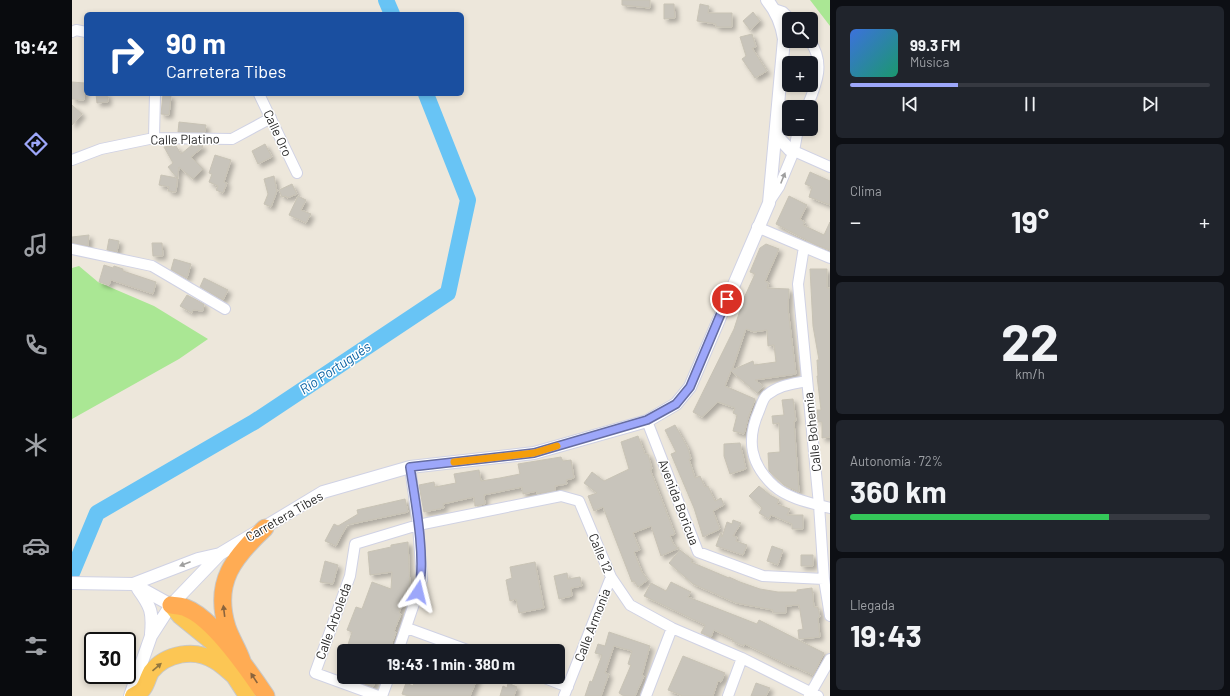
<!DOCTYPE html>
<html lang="es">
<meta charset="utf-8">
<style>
body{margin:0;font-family:Barlow,sans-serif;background:#20242c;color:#f1f3f6;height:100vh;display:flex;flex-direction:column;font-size:15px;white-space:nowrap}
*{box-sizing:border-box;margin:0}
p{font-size:13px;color:#9ea1a6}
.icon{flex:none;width:22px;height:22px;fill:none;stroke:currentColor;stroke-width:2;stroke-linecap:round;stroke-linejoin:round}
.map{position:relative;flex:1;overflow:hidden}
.sheet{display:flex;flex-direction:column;gap:6px;padding:6px;background:#0d0f14;width:400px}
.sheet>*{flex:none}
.banner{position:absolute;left:12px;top:12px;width:380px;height:84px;border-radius:6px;box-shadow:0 2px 6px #0003;background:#1a4fa0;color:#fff;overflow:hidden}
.buttons{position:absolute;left:710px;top:12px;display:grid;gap:8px}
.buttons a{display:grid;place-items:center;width:36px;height:36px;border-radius:6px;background:#171b24;box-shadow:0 2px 6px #0003;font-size:20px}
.speed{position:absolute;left:12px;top:632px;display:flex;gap:8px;font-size:20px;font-weight:700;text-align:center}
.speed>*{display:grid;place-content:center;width:52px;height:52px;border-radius:50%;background:#171b24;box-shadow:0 2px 6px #0003;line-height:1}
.speed .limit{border:2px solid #111;border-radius:6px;background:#fff;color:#111}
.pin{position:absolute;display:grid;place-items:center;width:34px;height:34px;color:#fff;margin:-17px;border:2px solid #fff;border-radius:50%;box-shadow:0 1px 4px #0007}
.me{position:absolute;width:44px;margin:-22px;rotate:10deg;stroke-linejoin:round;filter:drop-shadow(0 0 3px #0008)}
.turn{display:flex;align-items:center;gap:14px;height:84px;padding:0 16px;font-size:18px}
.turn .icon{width:52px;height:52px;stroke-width:2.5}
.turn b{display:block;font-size:28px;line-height:34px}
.big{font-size:30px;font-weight:700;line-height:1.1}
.sheet .card{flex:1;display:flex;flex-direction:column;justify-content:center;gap:6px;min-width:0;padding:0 14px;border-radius:6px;background:#20242c}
.sheet .dial{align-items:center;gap:0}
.dial b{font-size:52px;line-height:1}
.song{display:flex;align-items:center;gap:12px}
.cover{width:48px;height:48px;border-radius:6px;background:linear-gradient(135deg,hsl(220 70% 55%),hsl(160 70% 35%))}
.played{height:4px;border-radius:2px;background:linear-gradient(90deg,#9da7fa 30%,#363941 30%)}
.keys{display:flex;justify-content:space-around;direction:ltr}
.heat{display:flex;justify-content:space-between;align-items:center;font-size:22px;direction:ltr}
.charge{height:6px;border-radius:3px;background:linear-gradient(90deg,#34c759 72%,#363941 0)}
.trip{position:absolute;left:265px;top:644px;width:228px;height:40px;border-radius:6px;background:#171b24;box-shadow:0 2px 6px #0003;font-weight:700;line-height:40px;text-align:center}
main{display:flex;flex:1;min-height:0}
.tab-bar{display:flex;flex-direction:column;width:72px;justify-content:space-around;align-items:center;background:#090b0e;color:#9ea1a6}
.tab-bar .icon{width:28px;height:28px}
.tab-bar .active{color:#9da7fa}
.tab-bar b{font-size:18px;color:#f1f3f6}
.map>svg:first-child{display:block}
.green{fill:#aae794}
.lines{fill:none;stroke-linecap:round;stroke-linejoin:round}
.river{stroke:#68c4f5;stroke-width:16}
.building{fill:#c8c4bb;stroke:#c8c3b5;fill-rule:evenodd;filter:url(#shadow)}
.minor-casing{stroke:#d0d2e4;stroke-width:12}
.tertiary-casing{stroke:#d0d2e4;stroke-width:14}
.trunk-casing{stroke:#c8c8c8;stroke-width:18}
.motorway-casing{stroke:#c8c8c8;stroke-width:19}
.minor{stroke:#fff;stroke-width:10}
.tertiary{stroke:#fff;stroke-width:12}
.trunk{stroke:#fcc654;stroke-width:16}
.motorway{stroke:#ffac54;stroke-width:17}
.oneway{fill:#9f9f9f}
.oneway2{fill:#8a643d}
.oneway3{fill:#93783f}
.route-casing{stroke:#666da2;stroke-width:10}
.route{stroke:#9da7fa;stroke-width:7}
.slow{stroke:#f59e0b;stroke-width:7}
.labels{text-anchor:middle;stroke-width:3;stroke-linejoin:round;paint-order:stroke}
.street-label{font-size:13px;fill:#2a2a2a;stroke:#fff}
.water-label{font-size:14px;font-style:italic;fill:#0660a2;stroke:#fff}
</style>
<main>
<nav class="tab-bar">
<b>19:42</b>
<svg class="icon active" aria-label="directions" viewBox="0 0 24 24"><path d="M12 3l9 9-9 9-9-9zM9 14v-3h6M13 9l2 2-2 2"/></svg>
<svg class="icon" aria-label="music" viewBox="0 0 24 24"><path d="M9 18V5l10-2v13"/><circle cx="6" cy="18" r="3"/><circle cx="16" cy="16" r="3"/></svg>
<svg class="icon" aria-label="phone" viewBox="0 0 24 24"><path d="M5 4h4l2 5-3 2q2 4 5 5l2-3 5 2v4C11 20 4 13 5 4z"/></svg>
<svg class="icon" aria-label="climate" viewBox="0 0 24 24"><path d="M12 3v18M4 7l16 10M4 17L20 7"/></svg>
<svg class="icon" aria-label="car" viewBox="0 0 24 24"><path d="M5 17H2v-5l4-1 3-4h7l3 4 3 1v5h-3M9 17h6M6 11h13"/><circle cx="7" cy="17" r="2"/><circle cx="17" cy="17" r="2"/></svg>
<svg class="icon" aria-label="filters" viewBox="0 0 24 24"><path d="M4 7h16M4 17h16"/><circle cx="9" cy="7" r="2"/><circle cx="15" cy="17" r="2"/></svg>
</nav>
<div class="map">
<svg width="758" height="696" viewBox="0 0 758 696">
<defs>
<filter id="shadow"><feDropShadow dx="3.5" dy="3.5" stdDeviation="2" flood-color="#0004"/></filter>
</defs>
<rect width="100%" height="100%" fill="#ede7db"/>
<path class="green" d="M738 0H758V26Z
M7 266 26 282 82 306 136 339 107 359 0 419V268Z"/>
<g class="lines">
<path class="river" d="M314 0 320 14
M0 573 25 513 182 422 376 293 396 200 354 94"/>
</g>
<path class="building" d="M550 0H578V8L550 5Z
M592 4H602L603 18 592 19Z
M628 4 637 6 636 13H660V27H644V24L625 21Z
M681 12 688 21 678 30 671 21Z
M680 34 684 47 680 48 695 71 683 78 670 59 674 56 668 37Z
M0 82 13 83 12 100 0 99Z
M24 94H35L36 102 25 103Z
M91 95 99 96 97 115 89 114Z
M0 105 10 114 0 125Z
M107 122 134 125 133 132H106Z
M193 144 200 157 186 164 180 151Z
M120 145H130L131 147 119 157 131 169 121 179 107 167 104 192 96 191 97 187 87 185 89 175 105 178 96 167 101 163 92 147 99 146 101 147 104 146 109 154Z
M143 155 159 160 152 182 155 183 151 193 144 190 146 186 137 182 140 174 137 173Z
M738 172 758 181V205L737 197 740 187 733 184Z
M202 176 205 191 199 207 192 204 196 194 192 179Z
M220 184 225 194 215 198 214 196 210 197 207 190Z
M226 196 234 200 229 210 239 214 234 223 217 215Z
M717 196 735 205 728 219 733 222 731 225 752 235 758 222V250L744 245 704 224Z
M17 235 16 246 0 243V237Z
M37 239 47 241 45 252 35 250Z
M80 243H90L91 256H81Z
M694 244 707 249 693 281 697 283 695 288 717 289 716 309 724 374 683 380 691 386 685 393 659 371 653 386 683 399 676 418 672 434 661 431 665 415 661 413 663 408 646 402 630 417 621 412 662 329 672 298 683 274 678 272 688 248ZM674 329 682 332 695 330 696 346 702 345 704 362 682 365 681 361 660 370Z
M102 259 119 264 115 278 99 270Z
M32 265 41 268 42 266 51 269V271L84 282 81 294 39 280 37 285 27 282Z
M738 269H755V288H758V437L750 438V422H746L745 410H749L745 376H746L745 360H747L741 326Z
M132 278 156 290 151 300 128 287Z
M115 295 132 304 131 311 121 310 120 313 108 306Z
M721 399 724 421H722L727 492 712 485 697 471 696 453 708 452 707 423 701 424 700 416 712 415 710 400Z
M603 425 616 448 619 459H617L623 478 628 476 633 487 636 486 643 501 649 498 652 505 641 511 648 529 631 537 622 508 599 454 604 452 593 430Z
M566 436 573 454H576L580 469H578L603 534 598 536 602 545 607 548 589 556 579 526 561 533 568 550 562 552 570 572 576 580 566 587 562 581 560 582 531 507 522 511 516 496 525 493 512 483 520 472 532 481 557 469 549 442Z
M668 443 674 469 658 474 652 456V444Z
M489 457 491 461 499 460 502 478 494 480 495 484 483 486V491L465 494V491L451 494 450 487 412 495 413 504 403 506 402 497 371 504 372 508 352 512 347 485 362 482 363 487 384 483 382 474 407 470 409 481 428 478 448 474 446 464Z
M687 486 698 495 707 500 705 504 718 509 715 515H731V529H720V524L699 515 697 519 687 513 690 508 677 496Z
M333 499 336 512 275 525 264 546 253 541 262 524 266 526 286 514 285 510Z
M661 520 669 523 661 536 665 537 664 541 675 545 671 555 644 546 649 532 650 537 655 522 660 524Z
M336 542 338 588H336L327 613 329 614 322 631 324 632 317 651H274L280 632 275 630 284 607 290 609 300 582 319 589 320 572 298 575 296 552 319 547V545Z
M700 546 711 550 706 565 695 561Z
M608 550 621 560 619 562 657 578V577L668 582 688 589 706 592H725V590L740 588 742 607H746L748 617 746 618 748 637 727 639 726 630 731 629 727 605 714 606V613H701V610L664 603 621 584 597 563Z
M729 555H741V566H729Z
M253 561 266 565 261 584 248 582Z
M463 562 472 608 447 613 444 599 438 601 434 580 440 578 438 567Z
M495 573 496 579 508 577 510 586 499 588 500 596 487 599 482 576Z
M599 582 619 592 616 597 685 624 687 620 752 653 741 675 719 665 718 666 673 644 672 646 660 641 661 639 642 630 639 637 629 633 633 625 572 596 579 583 594 591Z
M537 632 578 646 570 675 572 676 563 696H552L547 693 559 665 556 664 560 651 542 646 533 673 537 674 529 696H513L518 681 520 682 530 655 523 653 526 644 533 646Z
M611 656 653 673 649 682 646 681 641 696H611L596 690Z
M274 677H305L301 687Z
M347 677H406L398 696H337L330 694 334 683 341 686 343 681 346 682Z
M436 683 445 687 442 696H428L431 686 435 688Z
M684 683 698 688 694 696H679Z"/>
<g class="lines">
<defs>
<path id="minor" d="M702 9 711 12 718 19
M0 32 4 30 14 32
M187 94 225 173
M735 107C744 85 754 64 738 41
M82 138 83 94
M722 151 758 167
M0 160 29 149 82 138 160 139 199 118
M697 202 707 187 722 151 726 129
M685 227 758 258
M732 247 726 284 747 505 752 579 758 616
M0 249 80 266 153 309
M735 381C720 384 707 385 695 395 691 398 689 406 687 411 674 440 678 464 702 486 717 499 739 503 758 508
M575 421 626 552 691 576 752 579
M335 628 398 651
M326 651 350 580 346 525 338 467
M470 677 496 687
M306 696 243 673 278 576 283 544 346 525 489 496 507 501 539 577 558 605 600 628 670 658 746 696
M310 696 317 677
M492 696 539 577
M574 696 600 628
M656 696 670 658
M737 696 758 659"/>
<path id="tertiary" d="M704 135 718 150 722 151
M0 583 61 584 99 605
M61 584 126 559 148 554
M66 589C79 607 81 612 79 634
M58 696 79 636 99 605 148 554 251 492 338 467 462 453 575 421 604 404 618 387 697 203 712 39C710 25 704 11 695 0"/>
<path id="trunk" d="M99 605 108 616 140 642 162 671V676L175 696
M61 696C64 694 69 692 71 689 75 684 76 677 79 672 94 653 123 648 143 661 150 665 156 671 162 676"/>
<path id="motorway" d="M99 605C104 606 110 606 114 608 141 618 178 672 194 696
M170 661C166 649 159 639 155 627 141 582 162 557 193 528"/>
</defs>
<use href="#minor" class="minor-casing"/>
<use href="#tertiary" class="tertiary-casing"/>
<use href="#trunk" class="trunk-casing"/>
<use href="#motorway" class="motorway-casing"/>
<use href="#minor" class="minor"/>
<use href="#tertiary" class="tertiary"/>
<use href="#trunk" class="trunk"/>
<use href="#motorway" class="motorway"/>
</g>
<defs><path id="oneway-solid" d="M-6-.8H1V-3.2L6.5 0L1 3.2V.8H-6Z"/></defs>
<g class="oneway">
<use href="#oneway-solid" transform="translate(711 178) rotate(-68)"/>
<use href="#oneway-solid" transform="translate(113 564) rotate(159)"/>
</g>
<g class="oneway2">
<use href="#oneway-solid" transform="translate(152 611) rotate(-97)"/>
<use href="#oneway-solid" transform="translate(182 678) rotate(-124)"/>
</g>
<use class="oneway3" href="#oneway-solid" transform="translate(85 667) rotate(-41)"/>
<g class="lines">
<defs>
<path id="route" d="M346 592C355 563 343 499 338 467L462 453 575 420 604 404 618 387 655 299"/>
</defs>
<use href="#route" class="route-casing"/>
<use href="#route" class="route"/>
<path class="slow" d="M382 462 462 453 485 446"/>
</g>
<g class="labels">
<g class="street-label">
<text transform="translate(206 133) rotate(65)" y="5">Calle Oro</text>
<text transform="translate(113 139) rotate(-1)" y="5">Calle Platino</text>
<text transform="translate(740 432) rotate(-96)" y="5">Calle Bohemia</text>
<text transform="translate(607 502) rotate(69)" y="5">Avenida Boricua</text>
<text transform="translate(212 516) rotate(-30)" y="5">Carretera Tibes</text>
<text transform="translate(529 553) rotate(67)" y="5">Calle 12</text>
<text transform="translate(261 621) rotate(-70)" y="5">Calle Arboleda</text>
<text transform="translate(520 625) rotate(-69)" y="5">Calle Armonia</text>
</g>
<g class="water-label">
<text transform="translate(263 368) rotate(-34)" y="5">Río Portugués</text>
</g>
</g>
</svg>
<div class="buttons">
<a><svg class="icon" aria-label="search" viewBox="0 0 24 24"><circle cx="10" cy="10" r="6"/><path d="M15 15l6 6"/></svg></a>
<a>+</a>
<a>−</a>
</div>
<div class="speed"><div class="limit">30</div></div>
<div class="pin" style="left:655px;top:299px;background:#d93025"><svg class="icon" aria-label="arrive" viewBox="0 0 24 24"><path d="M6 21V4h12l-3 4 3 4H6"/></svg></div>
<svg class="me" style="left:346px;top:592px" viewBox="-20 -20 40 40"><path d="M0-17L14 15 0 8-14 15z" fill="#9da7fa" stroke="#fff" stroke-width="4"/></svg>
<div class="trip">19:43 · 1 min · 380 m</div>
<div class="banner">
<div class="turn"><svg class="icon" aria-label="right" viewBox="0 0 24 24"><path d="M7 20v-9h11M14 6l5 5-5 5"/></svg><div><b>90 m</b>Carretera Tibes</div></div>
</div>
</div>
<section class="sheet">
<div class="card">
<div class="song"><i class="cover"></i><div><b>99.3 FM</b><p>Música</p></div></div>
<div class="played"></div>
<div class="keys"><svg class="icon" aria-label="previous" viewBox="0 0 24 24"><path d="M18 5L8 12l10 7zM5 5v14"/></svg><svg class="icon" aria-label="pause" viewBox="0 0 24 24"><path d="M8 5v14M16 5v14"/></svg><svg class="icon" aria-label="next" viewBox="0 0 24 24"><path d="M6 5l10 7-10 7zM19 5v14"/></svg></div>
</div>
<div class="card"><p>Clima</p>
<div class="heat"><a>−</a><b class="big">19°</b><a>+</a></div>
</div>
<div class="card dial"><b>22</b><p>km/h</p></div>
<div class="card"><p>Autonomía · 72%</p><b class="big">360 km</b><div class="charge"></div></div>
<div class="card"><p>Llegada</p><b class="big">19:43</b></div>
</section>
</main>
